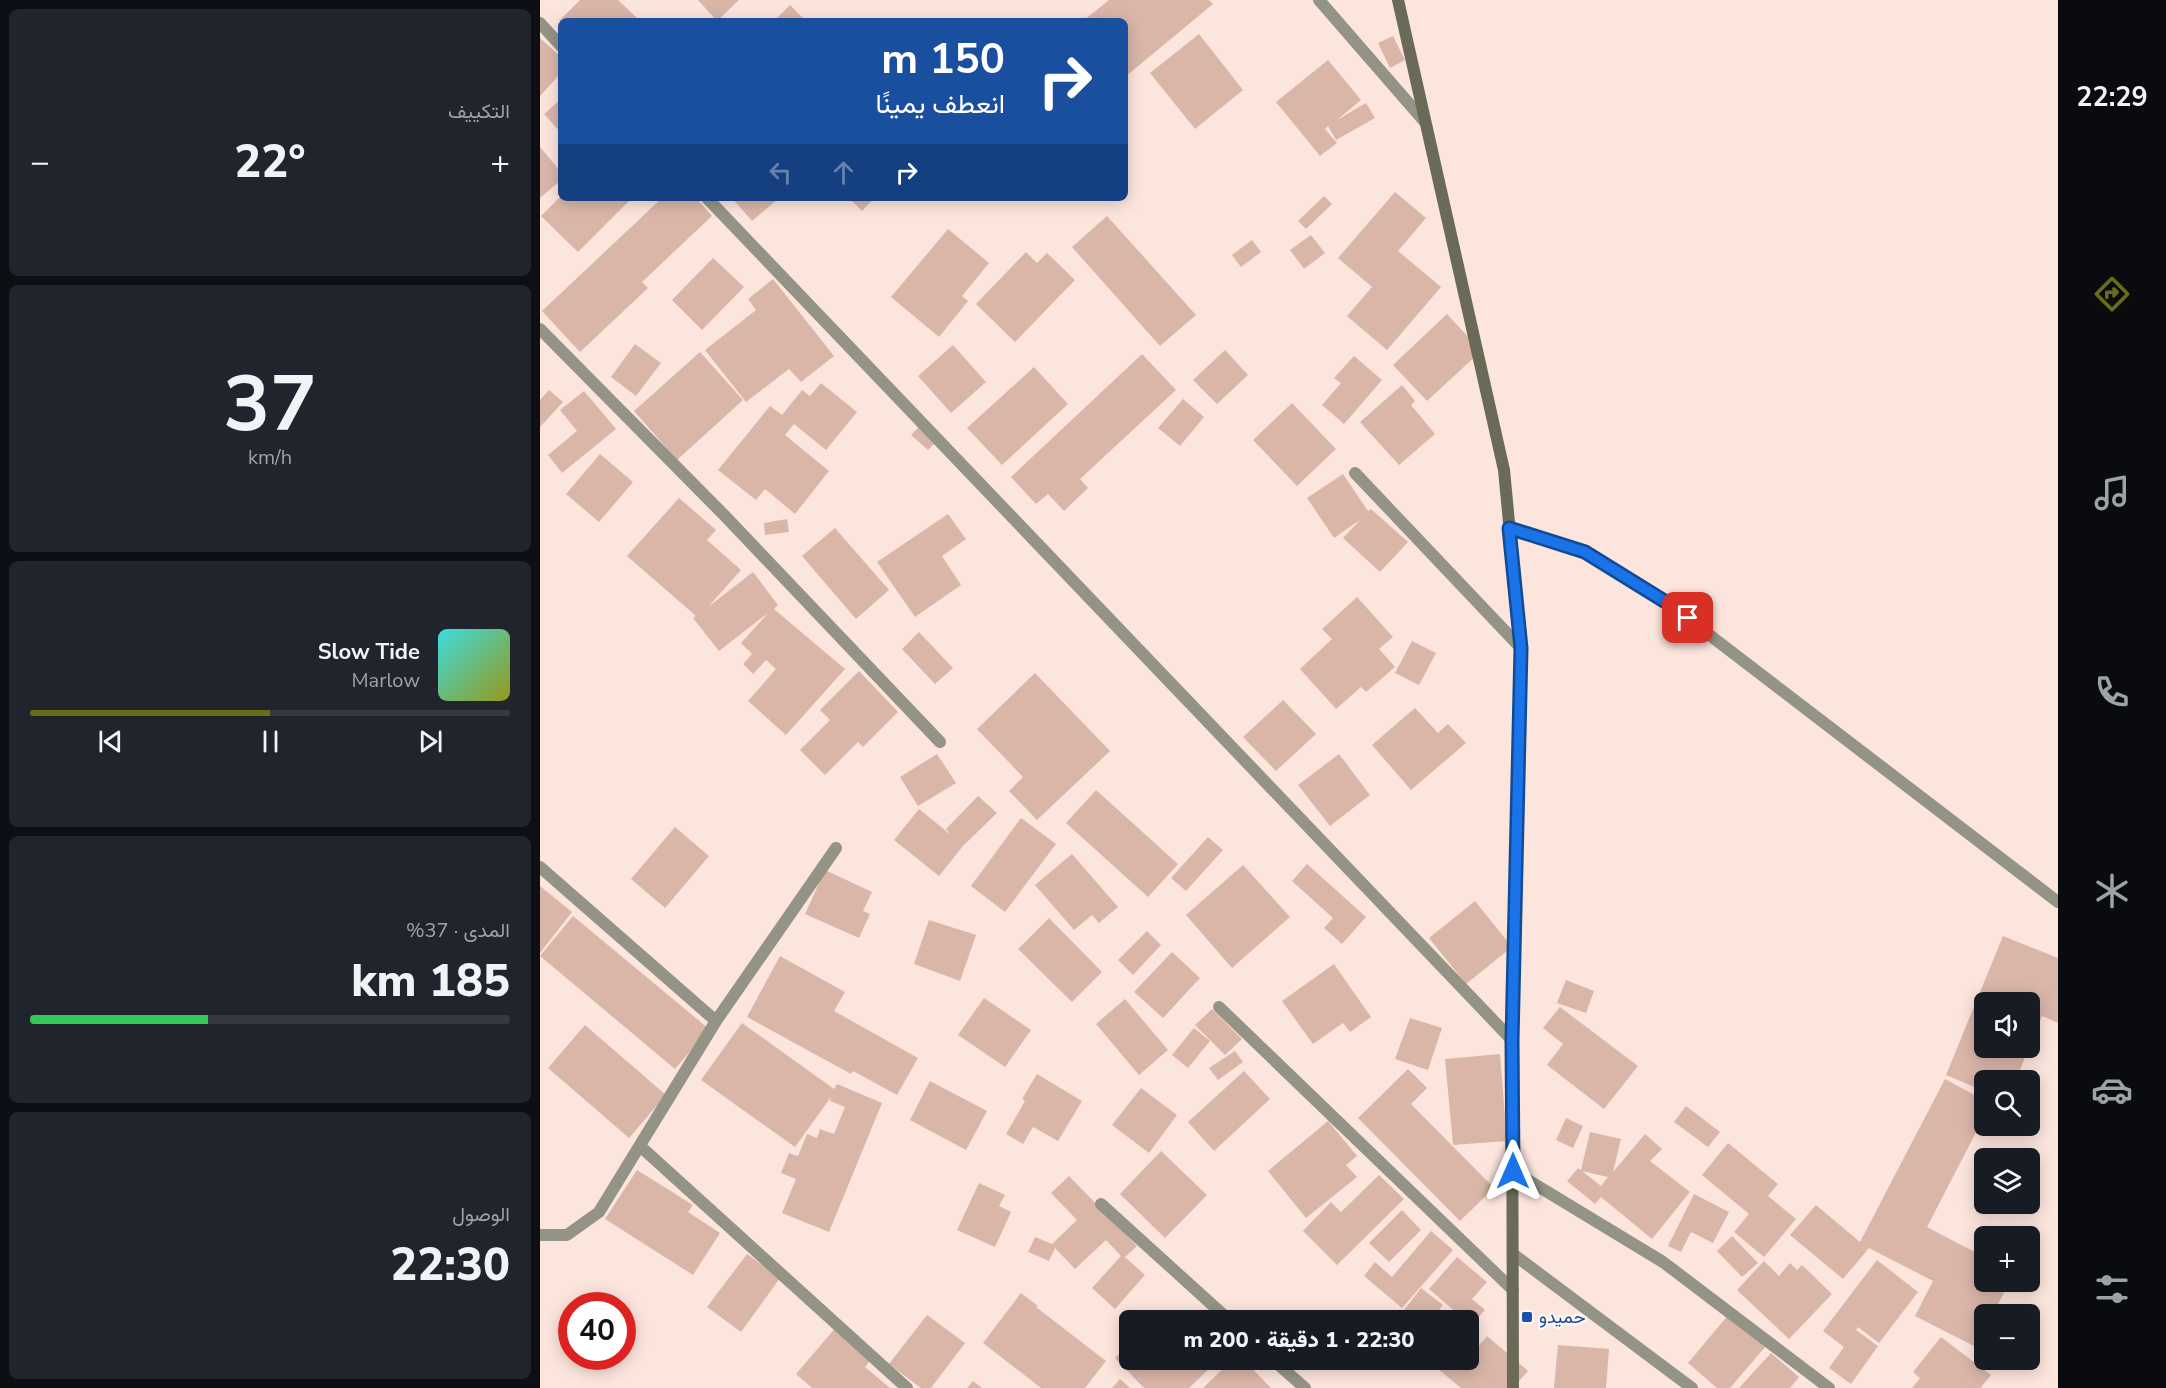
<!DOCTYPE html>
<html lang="ar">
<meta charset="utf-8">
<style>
body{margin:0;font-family:"Nunito Sans",Vazirmatn,sans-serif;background:#20242c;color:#f1f3f6;direction:rtl;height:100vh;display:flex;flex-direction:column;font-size:22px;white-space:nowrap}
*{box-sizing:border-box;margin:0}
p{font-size:20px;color:#9ea1a6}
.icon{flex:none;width:33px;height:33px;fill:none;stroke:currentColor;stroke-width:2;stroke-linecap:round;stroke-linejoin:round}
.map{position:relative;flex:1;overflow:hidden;direction:ltr}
.details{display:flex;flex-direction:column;gap:9px;padding:9px;background:#0d0f14;width:540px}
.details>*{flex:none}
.top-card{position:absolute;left:18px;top:18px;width:570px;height:183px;border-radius:9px;box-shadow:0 3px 15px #0003;direction:rtl;background:#1a4fa0;color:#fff;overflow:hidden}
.fabs{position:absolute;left:1434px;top:992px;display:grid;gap:12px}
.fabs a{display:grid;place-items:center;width:66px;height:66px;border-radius:9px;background:#171b24;box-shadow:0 3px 15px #0003;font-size:30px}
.speed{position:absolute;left:18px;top:1292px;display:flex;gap:12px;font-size:30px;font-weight:700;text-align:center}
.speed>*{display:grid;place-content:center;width:78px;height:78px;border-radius:50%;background:#171b24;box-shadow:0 3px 15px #0003;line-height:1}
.speed .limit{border:9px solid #d22;background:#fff;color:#111}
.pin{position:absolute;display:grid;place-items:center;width:51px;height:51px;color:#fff;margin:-26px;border-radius:12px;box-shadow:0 3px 9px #0006}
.me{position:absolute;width:66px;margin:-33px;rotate:0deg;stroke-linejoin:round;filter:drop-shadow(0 0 4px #0008)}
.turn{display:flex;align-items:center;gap:21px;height:126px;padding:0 24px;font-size:27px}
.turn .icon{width:78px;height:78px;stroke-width:2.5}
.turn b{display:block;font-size:42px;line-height:51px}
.lanes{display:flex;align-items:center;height:57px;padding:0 24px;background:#0003;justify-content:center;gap:30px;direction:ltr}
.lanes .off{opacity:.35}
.big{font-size:45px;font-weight:800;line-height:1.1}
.details .card{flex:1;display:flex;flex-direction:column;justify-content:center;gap:9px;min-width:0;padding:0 21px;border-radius:9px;background:#20242c}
.details .dial{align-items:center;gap:0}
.dial b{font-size:78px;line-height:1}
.song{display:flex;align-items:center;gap:18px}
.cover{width:72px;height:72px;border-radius:9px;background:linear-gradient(135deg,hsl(180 70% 55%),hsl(60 70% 35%))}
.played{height:6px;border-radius:3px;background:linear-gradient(90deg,#676e14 50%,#363941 50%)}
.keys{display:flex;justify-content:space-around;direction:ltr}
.heat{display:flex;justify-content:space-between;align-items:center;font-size:33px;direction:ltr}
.charge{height:9px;border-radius:4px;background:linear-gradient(90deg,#34c759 37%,#363941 0)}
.trip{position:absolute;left:579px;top:1310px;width:360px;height:60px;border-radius:9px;background:#171b24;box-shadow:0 3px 15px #0003;font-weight:800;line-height:60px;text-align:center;direction:rtl}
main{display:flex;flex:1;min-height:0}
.tab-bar{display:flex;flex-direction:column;width:108px;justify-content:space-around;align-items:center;background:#090b0e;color:#9ea1a6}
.tab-bar .icon{width:42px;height:42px}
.tab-bar .current{color:#676e14}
.tab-bar b{font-size:27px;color:#f1f3f6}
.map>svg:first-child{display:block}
.building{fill:#dab6a9;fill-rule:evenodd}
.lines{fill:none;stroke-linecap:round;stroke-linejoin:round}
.street{stroke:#939486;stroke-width:12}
.secondary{stroke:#696b57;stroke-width:12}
.route-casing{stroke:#114b97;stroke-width:15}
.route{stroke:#1a73e8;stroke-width:10}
.transit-dot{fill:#1a4fb4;stroke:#fcf6f4;stroke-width:2}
.labels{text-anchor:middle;stroke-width:5;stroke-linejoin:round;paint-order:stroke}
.transit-label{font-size:18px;fill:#164399;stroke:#fcf6f4;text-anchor:start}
</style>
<main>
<nav class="tab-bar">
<b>22:29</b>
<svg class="icon current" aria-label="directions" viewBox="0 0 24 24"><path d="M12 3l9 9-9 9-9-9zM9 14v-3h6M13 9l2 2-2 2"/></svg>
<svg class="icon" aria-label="music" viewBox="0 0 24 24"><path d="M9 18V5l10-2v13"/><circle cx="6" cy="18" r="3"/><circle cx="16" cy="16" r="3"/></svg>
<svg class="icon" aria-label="phone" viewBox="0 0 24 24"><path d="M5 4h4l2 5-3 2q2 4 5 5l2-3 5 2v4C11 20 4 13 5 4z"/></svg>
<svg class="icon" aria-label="climate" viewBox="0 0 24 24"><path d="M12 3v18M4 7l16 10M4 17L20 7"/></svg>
<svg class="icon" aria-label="car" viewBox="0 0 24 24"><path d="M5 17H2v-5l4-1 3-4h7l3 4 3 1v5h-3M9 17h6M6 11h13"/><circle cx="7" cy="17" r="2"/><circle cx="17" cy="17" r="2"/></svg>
<svg class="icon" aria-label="filters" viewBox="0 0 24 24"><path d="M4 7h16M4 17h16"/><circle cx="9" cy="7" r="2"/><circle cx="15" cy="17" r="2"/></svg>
</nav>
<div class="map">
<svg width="1518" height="1388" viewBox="0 0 1518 1388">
<rect width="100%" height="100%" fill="#fce5dd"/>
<path class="building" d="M40 0H78L100 21H19Z
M158 0H199L177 21Z
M569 0H669L673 4 585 77V21H543Z
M250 5 266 21H234Z
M659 34 703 90 655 129 610 73Z
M853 36 865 60 850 68 838 43Z
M0 38 21 57V73L0 96Z
M788 60 821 100 797 120 826 103 835 118 796 140 788 126 785 129 797 143 780 156 736 102Z
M21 99V133L4 114Z
M0 147 21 172V180L0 198Z
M855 192 886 218 858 251 901 287 847 350 807 316 832 287 798 258Z
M21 196V198H92L38 252 1 216Z
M784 196 792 204 766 229 758 221Z
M122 198H156L172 216 102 282 108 288 40 352 2 311Z
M192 198H239L212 221Z
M309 198H334L322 211Z
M567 216 656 315 620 346 532 247Z
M408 229 449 263 422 296 428 301 399 337 351 297Z
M771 235 785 253 764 269 750 250Z
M712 240 721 252 701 267 692 255Z
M486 252 497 263 507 253 535 280 475 342 436 304Z
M173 258 204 287 162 330 132 300Z
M233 279 294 356 261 382 249 369 206 402 165 350 216 310 208 299Z
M907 314 941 351 887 401 853 365Z
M95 344 121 363 96 396 71 377Z
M413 345 446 382 411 413 378 376Z
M685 350 708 375 677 404 653 380Z
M160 352 203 400 137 460 94 411Z
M602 354 636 390 540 479 548 488 524 511 508 494 496 504 471 477Z
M814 356 842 380 804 424 782 405 801 383 794 378Z
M494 367 528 404 462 465 427 428Z
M281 383 317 412 286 450 254 424 245 435 289 471 255 514 225 489 216 500 178 470 230 406 242 415 262 390 270 396Z
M862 385 875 401 871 405 895 434 859 465 820 422Z
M9 390 23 402 0 427V400Z
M44 391 76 429 22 473 8 455 37 431 20 410Z
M643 399 664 417 640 446 618 428Z
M752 403 796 449 757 486 713 440Z
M381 425 397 441 388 450 371 435Z
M60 454 93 482 59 522 26 494Z
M803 474 828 511 831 509 868 542 840 572 803 538 820 520 794 538 767 498Z
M139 498 176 530 167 540 201 570 168 607 213 572 238 605 234 609 305 669 246 735 208 701 236 669 226 660 213 674 203 664 212 654 201 643 228 613 179 651 153 618 156 616 87 556Z
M408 514 426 539 402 556 421 585 375 617 337 562Z
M247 519 249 532 225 535 224 523Z
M295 528 349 590 316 619 262 556Z
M817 597 853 637 839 649 855 667 826 692 821 687 796 709 760 669 792 639 782 629Z
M379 632 413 668 395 684 362 649Z
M872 641 896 653 879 685 855 673Z
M319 671 358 712 323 747 318 742 285 775 260 750 290 720 280 710Z
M495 673 570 751 497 820 469 791 483 777 437 729Z
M743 700 776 734 736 771 703 737Z
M875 708 898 733 908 724 926 743 871 790 832 745Z
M397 754 416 783 378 806 360 777Z
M799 754 830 795 790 826 758 785Z
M556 790 638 864 608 897 526 823Z
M438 796 457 813 423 846 399 876 354 840 379 809 411 835 406 829Z
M481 818 516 844 465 912 431 886Z
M135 827 169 856 125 908 91 879Z
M668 837 683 850 646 891 631 878Z
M532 854 578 907 559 923 552 915 534 930 495 885Z
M767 864 826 917 802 944 784 928 793 918 752 881Z
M703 865 750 917 692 968 646 915Z
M285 870 332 892 323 911 330 914 319 938 265 914Z
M0 886 32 912 0 953Z
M935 901 972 947 926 984 889 938Z
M33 916 169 1029 135 1069 0 956Z
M509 918 562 972 532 1002 478 949Z
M389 920 436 935 420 981 374 964Z
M607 931 621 945 593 975 578 960Z
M1463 936 1518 958V1023L1502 1016 1490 1045V1002H1444V1047H1489L1476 1080H1444V1091L1406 1075Z
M632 952 660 978 623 1018 594 992Z
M240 956 305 992 294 1011 378 1058 357 1095 313 1071 311 1074 207 1017Z
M794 964 831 1017 810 1032 803 1023 773 1044 742 1001Z
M1026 980 1054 991 1046 1013 1017 1003Z
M444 998 491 1030 465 1067 418 1035Z
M585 999 628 1050 599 1075 556 1024Z
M1020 1007 1098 1066 1064 1109 1007 1065 1023 1044 1003 1028Z
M672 1009 702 1039 685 1055 655 1025Z
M870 1018 902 1028 888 1070 855 1059Z
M202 1023 294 1089 297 1084 342 1103 289 1232 242 1213 256 1179 241 1173 249 1153 258 1156 267 1134 277 1138 280 1129 294 1134 305 1107 290 1101 291 1097 255 1147 161 1080Z
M45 1025 126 1095 89 1138 8 1068Z
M654 1028 670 1041 648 1068 632 1055Z
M695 1051 703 1062 678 1080 669 1068Z
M960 1054 967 1141 913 1145 905 1059Z
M868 1069 887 1088 871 1104 954 1188 920 1221 818 1118Z
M704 1071 730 1099 674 1151 648 1122Z
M497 1074 542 1101 518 1141 493 1127 483 1144 466 1134 485 1101 482 1099Z
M1405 1079 1444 1100V1117L1387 1227 1444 1257V1281H1470L1453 1314H1444V1330L1436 1347 1375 1316 1393 1281 1329 1248 1303 1279 1250 1235 1276 1205 1320 1242Z
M390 1081 447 1111 426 1150 370 1120Z
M601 1088 637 1115 609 1153 572 1125Z
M1146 1106 1180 1132 1168 1147 1134 1122Z
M1026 1118 1043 1126 1033 1148 1016 1140Z
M788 1121 817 1156 806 1165 817 1177 766 1218 728 1171Z
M1050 1132 1081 1139 1073 1172 1105 1134 1122 1149 1110 1161 1150 1192 1112 1239 1061 1197 1055 1204 1027 1181 1038 1168 1041 1170ZM1042 1171 1068 1177 1061 1186Z
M1188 1143 1238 1184 1228 1196 1256 1219 1224 1257 1194 1232 1209 1214 1162 1175Z
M621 1151 667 1195 625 1238 580 1194Z
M97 1170 153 1205 148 1212 180 1233 153 1275 65 1219Z
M839 1175 864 1199 797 1265 763 1231 791 1202 801 1212Z
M529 1176 597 1246 585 1257 605 1275 575 1309 552 1288 581 1256 566 1240 535 1269 515 1248 509 1261 488 1252 495 1237 512 1244 537 1220 511 1193Z
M439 1183 465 1195 459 1206 471 1212 455 1247 417 1230Z
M1154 1194 1189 1212 1173 1243 1151 1232 1141 1252 1128 1246Z
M862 1210 881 1230 849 1262 829 1243Z
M891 1231 913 1250 862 1308 824 1276 835 1262 852 1277Z
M1192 1236 1218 1263 1202 1277 1177 1251Z
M207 1254 240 1278 201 1332 167 1307Z
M917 1257 947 1282 932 1299 945 1310 931 1325 928 1320H925L889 1289Z
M1337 1260 1378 1292 1339 1343 1318 1327 1316 1330 1338 1346 1311 1384 1289 1368 1304 1347 1283 1331Z
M1224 1261 1239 1276 1250 1263 1257 1270 1262 1265 1292 1294 1249 1339 1197 1290Z
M881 1288 903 1305 891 1320H868L861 1314Z
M481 1293 498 1306 496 1307 566 1361 545 1388H501L443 1343Z
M904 1310 917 1320H897Z
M1189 1314 1226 1346 1190 1388H1177L1148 1363Z
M387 1315 425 1343 391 1388H381L349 1364Z
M297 1326 334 1356 325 1367 350 1388H272L256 1374Z
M947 1336 988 1371 973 1388H921L897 1368 905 1359H928V1340L937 1348Z
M1401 1337 1451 1375 1441 1387 1443 1388H1372L1380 1378 1373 1372Z
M590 1344V1359H663L671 1367 649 1388H604L575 1358Z
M1018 1345 1069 1349 1066 1388H1014Z
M1231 1353 1259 1377 1250 1388H1199Z
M693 1359H703L731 1388H663Z
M580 1379 590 1388H572Z
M433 1381 442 1388H427Z"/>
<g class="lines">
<path class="street" d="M779 0 885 122
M0 23 21 46
M167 198 972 1040
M0 329 185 516 400 742
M815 473 981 648
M969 528 1045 552 1129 604 1518 902
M0 867 176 1021
M679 1007 973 1290
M100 1146 367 1388
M973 1171 1123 1262 1289 1388
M561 1204 689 1320
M0 1235H27L59 1212 176 1021 296 848
M973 1254 1152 1388
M732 1359 765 1388"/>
<path class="secondary" d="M858 0 964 470 981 648 972 1040 973 1388"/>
</g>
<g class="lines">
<defs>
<path id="route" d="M973 1171 972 1040 981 648 969 528 1045 552 1129 604 1148 618"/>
</defs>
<use href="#route" class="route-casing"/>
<use href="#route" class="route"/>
</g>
<rect class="transit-dot" x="981" y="1311" width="12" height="12" rx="3"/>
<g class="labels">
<g class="transit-label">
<text x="999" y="1323">حميدو</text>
</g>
</g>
</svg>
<div class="fabs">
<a><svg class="icon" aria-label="sound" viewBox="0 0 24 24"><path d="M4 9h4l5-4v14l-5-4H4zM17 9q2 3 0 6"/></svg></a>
<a><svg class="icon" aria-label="search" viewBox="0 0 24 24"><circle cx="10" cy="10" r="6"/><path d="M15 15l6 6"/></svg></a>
<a><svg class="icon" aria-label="layers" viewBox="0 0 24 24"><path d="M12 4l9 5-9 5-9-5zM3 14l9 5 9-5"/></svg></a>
<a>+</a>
<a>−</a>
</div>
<div class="speed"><div class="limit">40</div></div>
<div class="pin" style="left:1148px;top:618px;background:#d93025"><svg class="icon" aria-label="arrive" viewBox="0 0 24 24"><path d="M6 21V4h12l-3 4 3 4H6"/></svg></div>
<svg class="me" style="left:973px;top:1171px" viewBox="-20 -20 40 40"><path d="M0-17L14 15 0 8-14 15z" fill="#1a73e8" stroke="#fff" stroke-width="4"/></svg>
<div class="trip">22:30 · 1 دقيقة · 200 m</div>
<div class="top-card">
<div class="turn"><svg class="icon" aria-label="right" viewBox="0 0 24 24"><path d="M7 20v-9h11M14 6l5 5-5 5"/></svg><div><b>150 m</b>انعطف يمينًا</div></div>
<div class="lanes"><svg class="icon off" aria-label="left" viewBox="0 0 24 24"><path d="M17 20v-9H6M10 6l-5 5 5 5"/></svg><svg class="icon off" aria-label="ahead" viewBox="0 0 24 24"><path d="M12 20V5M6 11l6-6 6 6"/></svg><svg class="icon" aria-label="right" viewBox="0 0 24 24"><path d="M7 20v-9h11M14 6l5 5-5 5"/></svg></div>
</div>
</div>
<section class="details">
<div class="card"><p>التكييف</p>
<div class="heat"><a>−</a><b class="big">22°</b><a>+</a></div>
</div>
<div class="card dial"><b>37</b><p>km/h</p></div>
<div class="card">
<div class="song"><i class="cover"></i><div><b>Slow Tide</b><p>Marlow</p></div></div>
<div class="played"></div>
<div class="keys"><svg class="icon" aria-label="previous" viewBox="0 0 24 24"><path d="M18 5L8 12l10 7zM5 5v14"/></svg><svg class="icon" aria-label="pause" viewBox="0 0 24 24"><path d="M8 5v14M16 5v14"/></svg><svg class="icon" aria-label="next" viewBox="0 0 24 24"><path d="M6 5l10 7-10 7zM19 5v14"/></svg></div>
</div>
<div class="card"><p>المدى · 37%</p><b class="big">185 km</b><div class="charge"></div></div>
<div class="card"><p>الوصول</p><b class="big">22:30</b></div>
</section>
</main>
